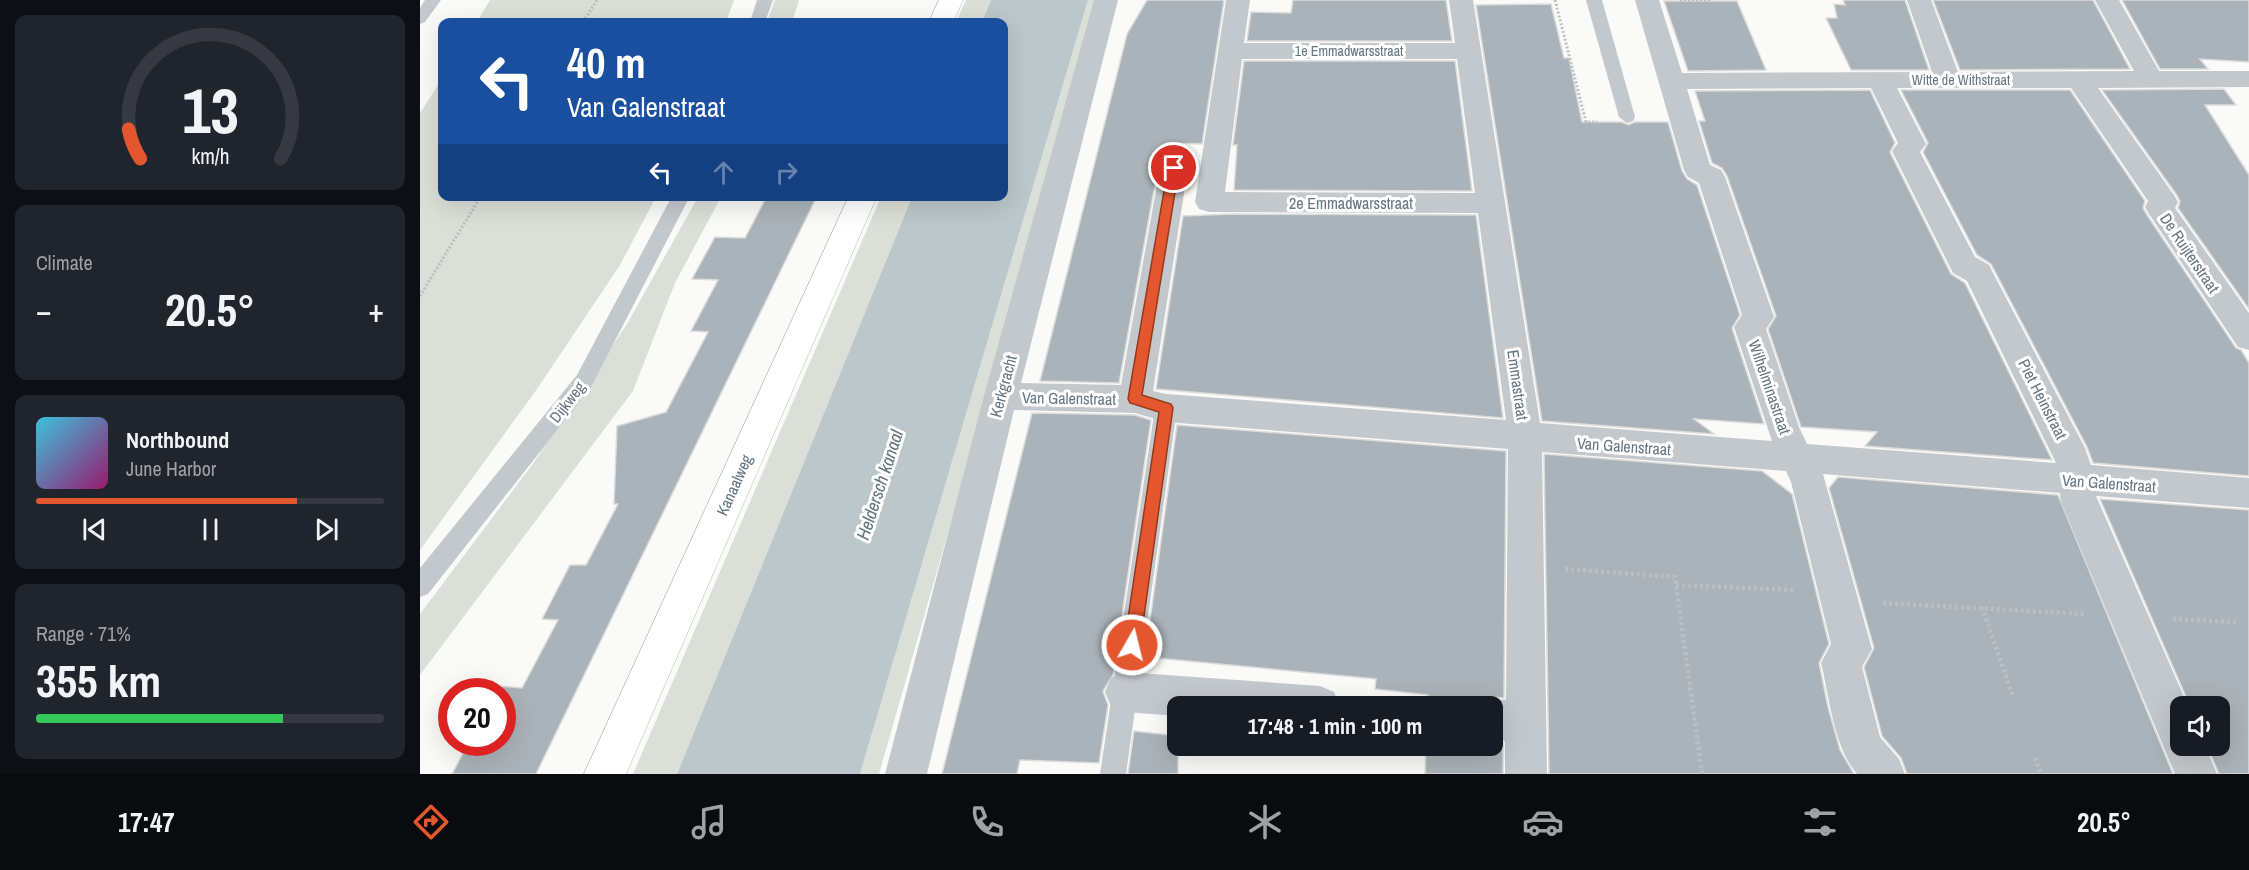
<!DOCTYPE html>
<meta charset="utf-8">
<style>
body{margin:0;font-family:"Archivo Narrow",sans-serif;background:#20242c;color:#f1f3f6;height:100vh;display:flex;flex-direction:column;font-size:22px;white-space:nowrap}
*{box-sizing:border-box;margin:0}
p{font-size:20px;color:#9ea1a6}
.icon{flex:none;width:33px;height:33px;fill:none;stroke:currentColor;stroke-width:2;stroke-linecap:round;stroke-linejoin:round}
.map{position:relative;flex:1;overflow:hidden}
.panel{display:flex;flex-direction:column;gap:15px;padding:15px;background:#0d0f14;width:420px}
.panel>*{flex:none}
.banner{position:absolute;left:18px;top:18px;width:570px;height:183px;border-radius:12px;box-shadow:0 6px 24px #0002;background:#1a4fa0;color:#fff;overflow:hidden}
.tools{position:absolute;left:1750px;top:696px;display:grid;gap:12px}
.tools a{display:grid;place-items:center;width:60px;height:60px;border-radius:12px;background:#171b24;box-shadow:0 6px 24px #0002;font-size:30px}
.speed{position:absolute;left:18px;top:678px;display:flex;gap:12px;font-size:30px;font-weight:700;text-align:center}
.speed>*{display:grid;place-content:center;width:78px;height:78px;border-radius:50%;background:#171b24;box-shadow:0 6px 24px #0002;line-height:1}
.speed .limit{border:9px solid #d22;background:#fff;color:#111}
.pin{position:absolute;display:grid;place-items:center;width:51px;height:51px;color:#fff;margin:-26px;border:3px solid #fff;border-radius:50%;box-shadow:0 2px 6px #0007}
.me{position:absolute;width:66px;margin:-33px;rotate:8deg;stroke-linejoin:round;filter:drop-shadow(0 0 4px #0008)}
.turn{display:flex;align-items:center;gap:21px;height:126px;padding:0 30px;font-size:27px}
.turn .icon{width:78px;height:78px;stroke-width:2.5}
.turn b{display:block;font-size:42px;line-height:51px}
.lanes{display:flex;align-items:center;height:57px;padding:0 30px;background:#0003;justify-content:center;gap:30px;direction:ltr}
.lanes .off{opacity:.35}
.big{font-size:45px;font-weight:700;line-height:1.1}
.panel .tile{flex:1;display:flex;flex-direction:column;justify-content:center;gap:9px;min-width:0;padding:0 21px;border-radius:12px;background:#20242c}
.panel .dial{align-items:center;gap:0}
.dial svg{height:156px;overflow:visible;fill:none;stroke:#363941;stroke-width:7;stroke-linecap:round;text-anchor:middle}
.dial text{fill:#f1f3f6;stroke:none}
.song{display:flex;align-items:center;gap:18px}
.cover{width:72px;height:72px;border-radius:9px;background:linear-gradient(135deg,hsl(190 70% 55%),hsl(320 70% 35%))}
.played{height:6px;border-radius:3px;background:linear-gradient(90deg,#e4572e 75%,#363941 75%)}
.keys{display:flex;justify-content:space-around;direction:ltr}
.heat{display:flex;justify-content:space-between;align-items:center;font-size:33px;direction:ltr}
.charge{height:9px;border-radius:4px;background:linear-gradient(90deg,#34c759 71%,#363941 0)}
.trip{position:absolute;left:747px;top:696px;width:336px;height:60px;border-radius:12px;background:#171b24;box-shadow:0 6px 24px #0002;font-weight:700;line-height:60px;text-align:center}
.tab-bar{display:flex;height:96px;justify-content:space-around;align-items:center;background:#090b0e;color:#9ea1a6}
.tab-bar .icon{width:42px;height:42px}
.tab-bar .selected{color:#e4572e}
.tab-bar b{font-size:27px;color:#f1f3f6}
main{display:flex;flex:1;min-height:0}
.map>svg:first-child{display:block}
.green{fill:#dadfd7}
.water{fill:#bbc7cb}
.building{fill:#aab3b9;stroke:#dcdcda;stroke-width:1.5}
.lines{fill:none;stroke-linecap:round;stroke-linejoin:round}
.secondary-casing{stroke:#b3babf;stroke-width:1}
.path-far1{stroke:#bbbfc2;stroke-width:3;stroke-dasharray:2 2;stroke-linecap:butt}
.path{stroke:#bbbfc2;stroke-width:4.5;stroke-dasharray:3 3;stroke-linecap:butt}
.lane{fill:#c3c8cc;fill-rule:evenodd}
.street{fill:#c3c8cc;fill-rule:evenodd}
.secondary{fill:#fff;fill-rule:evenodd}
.route{fill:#e4572e;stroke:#94391e;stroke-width:1.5}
.labels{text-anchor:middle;stroke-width:6;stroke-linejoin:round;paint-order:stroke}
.far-street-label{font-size:14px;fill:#657683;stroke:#fff}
.street-label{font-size:16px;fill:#657683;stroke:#fff}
.water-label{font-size:18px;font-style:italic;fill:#60757c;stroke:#fff}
</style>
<main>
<section class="panel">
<div class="tile dial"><svg viewBox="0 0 100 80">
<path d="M14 69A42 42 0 1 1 86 69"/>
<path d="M14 69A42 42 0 0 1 8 54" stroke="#e4572e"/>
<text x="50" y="56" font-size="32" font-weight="700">13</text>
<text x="50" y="72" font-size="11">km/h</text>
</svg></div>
<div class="tile"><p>Climate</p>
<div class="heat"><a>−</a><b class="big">20.5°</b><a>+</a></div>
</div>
<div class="tile">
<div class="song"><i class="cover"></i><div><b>Northbound</b><p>June Harbor</p></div></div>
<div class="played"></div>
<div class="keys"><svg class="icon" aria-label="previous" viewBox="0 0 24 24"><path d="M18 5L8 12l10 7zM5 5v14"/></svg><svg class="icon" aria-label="pause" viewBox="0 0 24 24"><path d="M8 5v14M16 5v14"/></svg><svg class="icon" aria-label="next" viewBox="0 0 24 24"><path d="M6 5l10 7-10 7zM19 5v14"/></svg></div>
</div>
<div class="tile"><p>Range · 71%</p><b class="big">355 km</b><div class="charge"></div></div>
</section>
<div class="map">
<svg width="1829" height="774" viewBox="0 0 1829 774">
<rect width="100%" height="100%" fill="#fafaf8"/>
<path class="green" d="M70 0H314L306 22H57Z
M355 0H379L372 22H347Z
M546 0H571L562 22H536Z
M668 0H680L459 774H440Z
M22 79V196L236 197 200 265 117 389 0 550V113Z
M278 197H301L255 283 213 391 0 675V614L112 465 207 324Z
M461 197H492L257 774H213Z"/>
<path class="water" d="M571 0H668L440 774H257L492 197 584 196V22H562Z"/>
<path class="building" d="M727 0H804L782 144 747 143 744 159 738 168 699 383 620 381 707 34Z
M873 0H1026L1032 41H827L831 12 871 13Z
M1423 0H1485L1509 70H1431L1406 18H1417L1414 4 1425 5Z
M1513 0H1673L1710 69 1540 70Z
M1702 0H1829V62L1780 59 1788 69H1740Z
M1244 1H1317L1346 70 1268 71Z
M1131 4 1144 58H1149L1162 122H1202L1208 125 1215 122H1248L1262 171 1267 179 1277 185 1320 315 1312 328 1344 424 1274 419 1294 434 1122 421 1056 5Z
M824 61H1035L1052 191 814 190 817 145H813Z
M1804 89 1816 105H1785L1829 175V309L1758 208 1760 201 1756 194 1682 90Z
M1450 90 1475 143 1470 152 1531 274 1545 283 1632 460 1445 446 1457 432 1381 427 1348 329 1356 316 1307 176 1302 168 1292 163 1279 121H1285L1275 91Z
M1481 90H1650L1725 201 1723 208 1727 215 1816 348 1821 350 1829 363V476L1673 463 1667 447 1571 264 1557 255 1503 152 1508 143Z
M347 196H397L116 774H32L49 742H82V692H76L80 686 102 688 138 620 122 619 150 565H166L198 504H194L197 426 246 412 288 332 271 331 298 280 272 279 295 237 325 238Z
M812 214 1056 215 1083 418 736 389 763 216Z
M612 413 715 415 731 420 693 675 683 691 688 705 679 763 600 760 597 774H522Z
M757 425 1086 451 1084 698 1071 697 1055 706H1008V695L955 689 956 679 725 657Z
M1124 454 1342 471 1372 494 1409 644 1399 663 1408 707 1420 750 1434 774H1129Z
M1418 477 1638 495 1753 774H1487L1481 758 1462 736 1444 667 1454 648 1409 488Z
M1680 499 1829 510V774H1799L1787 746H1800V706H1770Z
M714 731 758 736V774H708Z
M1072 741 1083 743V774H1005L1006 746H1072Z"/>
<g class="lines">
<defs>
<path id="secondary" d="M519 0H543L533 22H509Z
M429 196H457L206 774H164Z"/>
</defs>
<use href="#secondary" class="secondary-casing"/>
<path class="path-far1" d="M1135 0 1166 122H1177
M1260 0H1290
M163 22 177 0
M0 296 61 196"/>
<path class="path" d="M1145 569 1255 577 1282 774
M1256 585 1375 590
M1463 603 1665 614
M1562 607 1593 697
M1753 619 1816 622
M1615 758 1621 774"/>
<path class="lane" d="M5 0H21L5 22 0 24V8Z
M337 0H353L345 22H330Z
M1166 0H1182L1215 117 1213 121 1207 123 1199 117Z
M252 196H270L171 387 8 594 0 597V568L157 375Z
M746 399 754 402 757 408 706 774H680L735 408 738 402Z"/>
<path class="street" d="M674 0H698L601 383 701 385 740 168 744 161 754 158 764 161 768 168 733 391 746 394 1086 420 1058 213 789 212 779 209 775 202 806 0H830L824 43H1035L1029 0H1053L1120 423 1352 441 1314 327 1322 315 1279 183 1268 177 1264 170 1215 0H1239L1262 73 1512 72 1487 0H1511L1538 72 1714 71 1675 0H1699L1739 71H1829V87L1678 88 1754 195 1758 202 1755 208 1829 313V350L1818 347 1729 214 1725 207 1728 201 1651 88H1477L1506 144 1500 152 1555 257 1569 265 1573 273 1665 448 1671 465 1829 478V508L1676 496 1768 706H1761V746H1785L1797 774H1755L1641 502 1640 493 1403 474 1452 649 1442 667 1460 737 1479 759 1485 774H1437C1413 745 1410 699 1401 663L1411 644 1371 482 1366 471 1122 452 1127 774H1085V741L1072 739V706H1057L1072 699 1086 700 1088 449 746 422 715 413 594 410 507 774H465L564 396ZM822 59H1037L1055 193 805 192ZM1451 88 1478 143 1472 151 1533 273 1547 281 1636 463 1387 444 1379 427 1346 329 1354 317 1305 177 1301 170 1290 165 1267 89Z
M705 672 900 686 914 692 920 706H758V716L705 712 691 706 685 692 691 678Z"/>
<use href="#secondary" class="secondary"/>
</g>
<path class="route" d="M754 164 759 168 722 395 751 404 753 408 720 645 718 650 712 652 706 650 704 645 739 412 710 403 708 399 748 168Z"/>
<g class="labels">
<g class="far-street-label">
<text x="929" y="56">1e Emmadwarsstraat</text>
<text x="1541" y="85">Witte de Withstraat</text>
</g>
<g class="street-label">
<text x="931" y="209">2e Emmadwarsstraat</text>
<text transform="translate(1770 253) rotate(56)" y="6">De Ruijterstraat</text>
<text transform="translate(1098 385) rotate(82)" y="6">Emmastraat</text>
<text transform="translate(583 386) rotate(-75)" y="6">Kerkgracht</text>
<text transform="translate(1350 387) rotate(71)" y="6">Wilhelminastraat</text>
<text transform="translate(649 398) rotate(1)" y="6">Van Galenstraat</text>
<text transform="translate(1623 399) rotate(63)" y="6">Piet Heinstraat</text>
<text transform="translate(147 402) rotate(-52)" y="6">Dijkweg</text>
<text transform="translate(1204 446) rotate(4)" y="6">Van Galenstraat</text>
<text transform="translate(1689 483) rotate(4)" y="6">Van Galenstraat</text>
<text transform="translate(314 485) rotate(-66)" y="6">Kanaalweg</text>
</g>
<g class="water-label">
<text transform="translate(460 485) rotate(-72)" y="6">Heldersch kanaal</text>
</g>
</g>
</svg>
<div class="tools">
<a><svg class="icon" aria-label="sound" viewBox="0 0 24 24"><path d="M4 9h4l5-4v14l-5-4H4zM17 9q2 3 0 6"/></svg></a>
</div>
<div class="speed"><div class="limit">20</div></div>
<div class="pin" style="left:754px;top:168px;background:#d93025"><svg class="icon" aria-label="arrive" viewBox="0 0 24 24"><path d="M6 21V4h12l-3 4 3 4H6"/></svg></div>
<svg class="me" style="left:712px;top:645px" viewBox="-20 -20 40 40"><circle r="17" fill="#e4572e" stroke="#fff" stroke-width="3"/><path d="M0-11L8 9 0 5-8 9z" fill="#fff"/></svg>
<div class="trip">17:48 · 1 min · 100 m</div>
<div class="banner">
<div class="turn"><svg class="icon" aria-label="left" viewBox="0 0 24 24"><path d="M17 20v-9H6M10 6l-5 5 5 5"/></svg><div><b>40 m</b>Van Galenstraat</div></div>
<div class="lanes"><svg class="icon" aria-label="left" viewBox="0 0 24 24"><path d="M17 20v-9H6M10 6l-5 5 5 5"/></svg><svg class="icon off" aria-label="ahead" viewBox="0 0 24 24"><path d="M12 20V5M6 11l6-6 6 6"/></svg><svg class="icon off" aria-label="right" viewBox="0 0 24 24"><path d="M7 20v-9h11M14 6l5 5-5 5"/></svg></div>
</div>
</div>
</main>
<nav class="tab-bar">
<b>17:47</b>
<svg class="icon selected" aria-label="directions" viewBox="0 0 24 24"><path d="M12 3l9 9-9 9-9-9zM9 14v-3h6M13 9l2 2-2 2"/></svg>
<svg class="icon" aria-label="music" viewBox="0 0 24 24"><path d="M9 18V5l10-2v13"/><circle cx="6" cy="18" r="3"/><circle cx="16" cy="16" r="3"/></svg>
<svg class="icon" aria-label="phone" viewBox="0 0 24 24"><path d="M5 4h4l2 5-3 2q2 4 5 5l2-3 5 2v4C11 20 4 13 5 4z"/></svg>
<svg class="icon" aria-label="climate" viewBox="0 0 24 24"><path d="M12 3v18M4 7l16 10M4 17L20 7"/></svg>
<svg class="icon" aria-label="car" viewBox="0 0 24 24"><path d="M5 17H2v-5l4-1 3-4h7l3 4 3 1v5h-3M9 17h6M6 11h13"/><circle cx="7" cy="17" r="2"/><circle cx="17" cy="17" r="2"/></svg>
<svg class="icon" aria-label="filters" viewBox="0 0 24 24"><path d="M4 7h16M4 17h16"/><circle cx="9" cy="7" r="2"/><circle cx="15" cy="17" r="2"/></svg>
<b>20.5°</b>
</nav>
